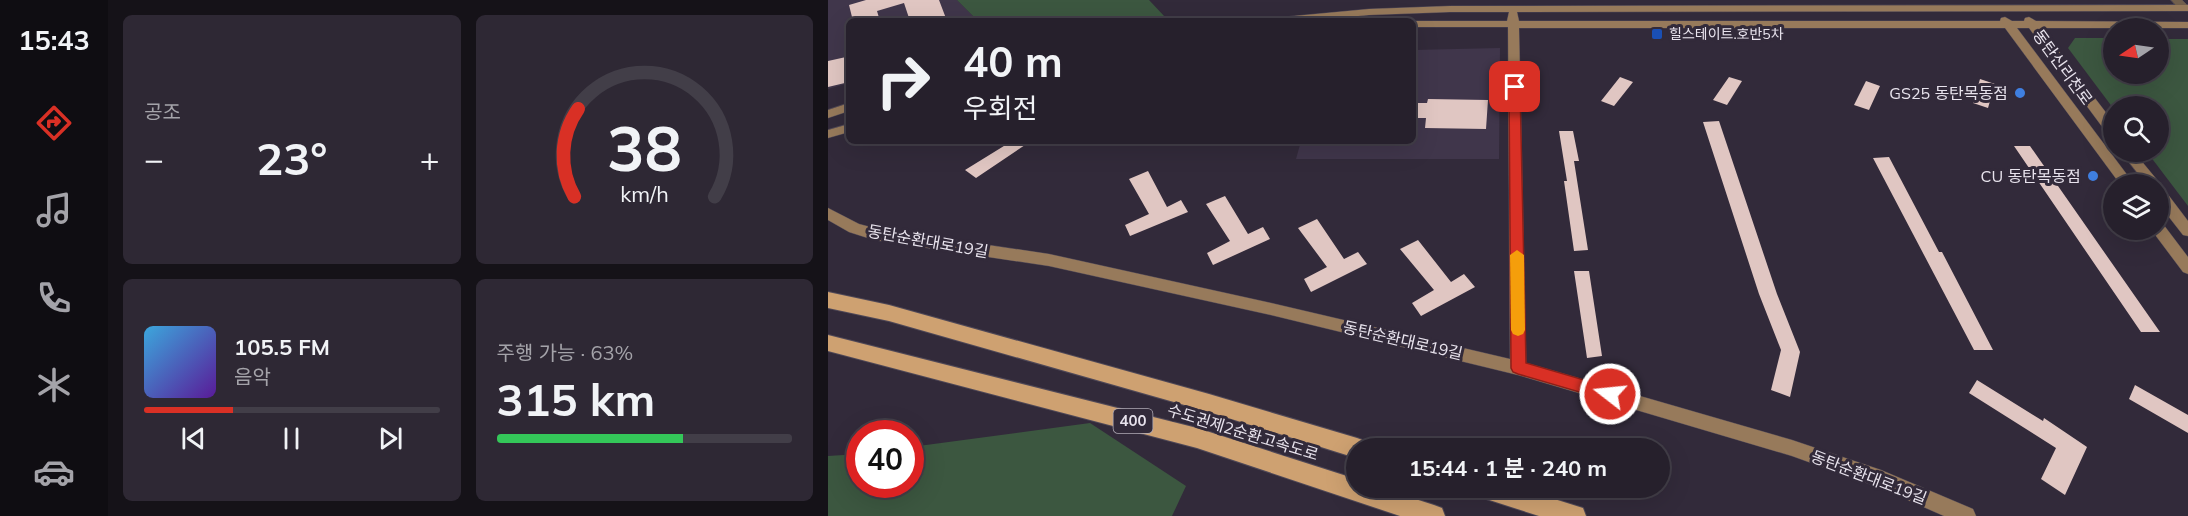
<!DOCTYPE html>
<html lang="ko">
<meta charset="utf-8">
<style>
body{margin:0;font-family:Mulish,"Noto Sans KR",sans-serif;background:#2e2834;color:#f1f3f6;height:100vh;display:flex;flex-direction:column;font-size:22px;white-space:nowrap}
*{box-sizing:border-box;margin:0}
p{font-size:20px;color:#a4a3a9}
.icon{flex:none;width:33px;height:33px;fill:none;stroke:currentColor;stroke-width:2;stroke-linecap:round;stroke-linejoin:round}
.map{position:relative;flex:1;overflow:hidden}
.panel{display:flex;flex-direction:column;gap:15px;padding:15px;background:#151218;width:720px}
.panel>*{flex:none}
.guide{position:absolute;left:18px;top:18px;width:570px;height:126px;border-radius:9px;box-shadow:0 6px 24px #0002,0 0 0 2px #423e48;background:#26202c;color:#f1f3f6;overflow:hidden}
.needle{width:39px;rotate:257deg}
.fabs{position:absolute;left:1275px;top:18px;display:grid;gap:12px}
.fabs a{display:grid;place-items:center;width:66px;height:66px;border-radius:50%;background:#26202c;box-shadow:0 6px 24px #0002,0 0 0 2px #423e48;font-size:30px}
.speed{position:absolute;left:18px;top:420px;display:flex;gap:12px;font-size:30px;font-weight:700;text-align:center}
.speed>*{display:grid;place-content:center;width:78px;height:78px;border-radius:50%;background:#26202c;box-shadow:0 6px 24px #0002,0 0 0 2px #423e48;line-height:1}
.speed .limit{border:9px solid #d22;background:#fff;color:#111}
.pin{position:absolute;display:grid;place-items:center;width:51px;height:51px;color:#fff;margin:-26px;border-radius:12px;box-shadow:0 3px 9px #0006}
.me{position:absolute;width:66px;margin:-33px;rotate:286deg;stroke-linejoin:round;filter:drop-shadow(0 0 4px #0008)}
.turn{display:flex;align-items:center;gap:21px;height:126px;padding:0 18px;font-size:27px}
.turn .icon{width:78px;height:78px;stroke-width:2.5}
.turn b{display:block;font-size:42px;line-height:51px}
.big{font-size:45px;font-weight:700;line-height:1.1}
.panel .widget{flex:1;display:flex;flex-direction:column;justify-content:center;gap:9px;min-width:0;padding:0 21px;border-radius:9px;background:#2e2834}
.panel .dial{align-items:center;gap:0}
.dial svg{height:156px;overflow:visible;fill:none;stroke:#423e48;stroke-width:7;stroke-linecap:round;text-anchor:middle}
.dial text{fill:#f1f3f6;stroke:none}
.song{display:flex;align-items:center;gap:18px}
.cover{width:72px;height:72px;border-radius:9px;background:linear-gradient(135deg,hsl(200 70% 55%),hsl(270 70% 35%))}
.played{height:6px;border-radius:3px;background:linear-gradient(90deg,#d93025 30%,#423e48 30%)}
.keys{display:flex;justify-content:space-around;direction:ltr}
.heat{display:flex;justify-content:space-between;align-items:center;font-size:33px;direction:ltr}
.charge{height:9px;border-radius:4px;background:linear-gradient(90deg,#34c759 63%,#423e48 0)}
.panel .tiles{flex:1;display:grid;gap:15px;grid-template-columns:repeat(2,1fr)}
.trip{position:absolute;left:518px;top:438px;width:324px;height:60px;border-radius:30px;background:#26202c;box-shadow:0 6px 24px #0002,0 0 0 2px #423e48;font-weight:700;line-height:60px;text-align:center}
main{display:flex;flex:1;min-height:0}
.menu{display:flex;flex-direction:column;width:108px;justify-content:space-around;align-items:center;background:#0f0d12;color:#a4a3a9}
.menu .icon{width:42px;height:42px}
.menu .on{color:#d93025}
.menu b{font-size:27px;color:#f1f3f6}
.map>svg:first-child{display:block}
.built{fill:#40364b}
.green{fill:#3c5740}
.building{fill:#e0c6c2}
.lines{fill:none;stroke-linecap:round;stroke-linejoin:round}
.street-casing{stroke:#4f4857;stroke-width:1}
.secondary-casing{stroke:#4f4857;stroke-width:1}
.highway-casing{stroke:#4f4857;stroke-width:2}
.street{fill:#725f4c;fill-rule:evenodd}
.secondary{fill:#977a5b;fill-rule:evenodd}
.highway{fill:#cea171;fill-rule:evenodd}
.route{fill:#d93025;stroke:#8d1f18;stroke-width:1.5}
.slow{fill:#f59e0b}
.transit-dot{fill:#1a4fb4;stroke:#322a3a;stroke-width:2}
.shop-dot{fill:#3f7fe0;stroke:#322a3a;stroke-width:2}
.labels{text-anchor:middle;stroke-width:6;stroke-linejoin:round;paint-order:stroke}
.far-poi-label{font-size:14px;fill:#e8e3ed;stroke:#322a3a;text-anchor:start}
.shield{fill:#322a3a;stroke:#b1acb7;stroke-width:1.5}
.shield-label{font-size:15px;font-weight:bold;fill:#e8e3ed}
.street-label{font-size:16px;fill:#e8e3ed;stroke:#322a3a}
.poi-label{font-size:16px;fill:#e8e3ed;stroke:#322a3a;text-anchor:end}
</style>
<main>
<nav class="menu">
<b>15:43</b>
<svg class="icon on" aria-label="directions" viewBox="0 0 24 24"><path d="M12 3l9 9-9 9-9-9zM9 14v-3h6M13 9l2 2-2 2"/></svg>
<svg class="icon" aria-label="music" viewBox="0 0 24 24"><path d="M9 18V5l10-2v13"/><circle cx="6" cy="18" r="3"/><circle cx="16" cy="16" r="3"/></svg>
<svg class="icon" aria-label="phone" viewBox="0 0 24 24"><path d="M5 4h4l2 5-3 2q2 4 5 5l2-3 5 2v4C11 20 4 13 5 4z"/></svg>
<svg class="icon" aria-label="climate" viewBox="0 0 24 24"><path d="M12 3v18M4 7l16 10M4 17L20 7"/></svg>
<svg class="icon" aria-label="car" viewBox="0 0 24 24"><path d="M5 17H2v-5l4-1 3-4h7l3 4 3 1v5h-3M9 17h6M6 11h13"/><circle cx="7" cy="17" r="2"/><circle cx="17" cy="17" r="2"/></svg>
</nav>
<section class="panel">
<div class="tiles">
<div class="widget"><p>공조</p>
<div class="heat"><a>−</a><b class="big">23°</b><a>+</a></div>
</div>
<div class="widget dial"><svg viewBox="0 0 100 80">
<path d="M14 69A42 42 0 1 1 86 69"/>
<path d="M14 69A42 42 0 0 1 16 24" stroke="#d93025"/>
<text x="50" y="56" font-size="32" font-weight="700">38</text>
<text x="50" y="72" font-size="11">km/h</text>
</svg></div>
<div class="widget">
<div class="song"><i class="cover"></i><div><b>105.5 FM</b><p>음악</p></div></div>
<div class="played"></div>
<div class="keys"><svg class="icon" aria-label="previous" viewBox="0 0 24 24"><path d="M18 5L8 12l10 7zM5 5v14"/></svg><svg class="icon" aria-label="pause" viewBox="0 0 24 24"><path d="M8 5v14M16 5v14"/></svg><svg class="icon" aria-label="next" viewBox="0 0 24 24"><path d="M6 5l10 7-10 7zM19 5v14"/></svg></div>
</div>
<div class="widget"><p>주행 가능 · 63%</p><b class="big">315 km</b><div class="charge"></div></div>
</div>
</section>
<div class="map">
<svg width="1360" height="516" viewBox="0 0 1360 516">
<rect width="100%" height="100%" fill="#322a3a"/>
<path class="built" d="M0 0H129L150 21H21V83L0 89Z
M672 48 671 159H468L473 141H585V50Z"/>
<path class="green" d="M129 0H321L337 17 314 21H150Z
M1247 38H1285L1286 74H1330L1331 39H1360V206L1319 152H1330V106L1285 108 1240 48Z
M262 423 358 486 344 516H0V456L31 454 32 484H82L83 447Z"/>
<path class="building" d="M38 0H111L119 21H82L76 3 49 11 52 21H25L21 5Z
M18 57 17 63H21V82L0 87V61Z
M792 77 805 82 786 106 773 101Z
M901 77 914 81 899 105 885 100Z
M1152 79 1167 84 1160 108 1145 103Z
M1038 81 1052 86 1041 110 1026 105Z
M600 99 660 100 658 129 597 128 598 118H585V103H599Z
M891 121 949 294 972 352 962 397 943 390 953 350 931 294 875 122Z
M731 131H745L751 161H746L760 250 746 251 736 181H739Z
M184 141H203L148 178 137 170Z
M1186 146H1202L1332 332H1313Z
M1061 157 1111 252H1114L1165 350H1146L1045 158Z
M320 171 339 207 353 200 360 212 302 236 297 225 321 214 301 179Z
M397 196 420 234 435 227 442 239 385 265 379 253 402 241 378 204Z
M489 219 516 259 530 252 539 264 483 292 476 279 499 267 470 228Z
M590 240 623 282 636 274 647 287 593 316 584 303 606 290 572 249Z
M746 271H761L774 356 759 358Z
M1149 380 1215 421 1216 418 1259 447 1237 495 1213 479 1228 448 1141 393Z
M1307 385 1360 415V433L1301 399Z"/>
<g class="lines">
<defs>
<path id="street" d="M1343 0H1354L1360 6V10H1352Z"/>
<path id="secondary" d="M1360 5V11L689 12 691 21H1172L1173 18 1177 17 1184 21H1196L1197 18 1201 17 1208 21 1360 22V28H1213L1286 123V137L1281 136 1201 28H1189L1306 184H1292L1177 28H691L698 363 964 440 1053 470 1145 509 1148 516H1116L1050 487 964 456 690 375 443 315 221 266 46 240 21 232 0 220V208L31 224 46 228 221 254 443 303 682 359 680 27H585L583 21H679L681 12H622L541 15 476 21H432L434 19 541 9 622 6Z
M21 103V111L0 118V110Z
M21 124V132L0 138V130Z
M1293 152H1306L1330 181 1332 184 1330 186V184H1318Z
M1330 187 1335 188 1360 221V236L1355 235 1330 203Z
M1330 223 1335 224 1360 257V274L1355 272 1325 232 1324 230H1330Z"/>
<path id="highway" d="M0 292 61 305 381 394 529 438 537 441 540 448H528V458L381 412 61 321 0 308Z
M0 335 369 428 528 479V488H553L606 505 614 508 617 516H572L369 448 0 351Z
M646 488H691L755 508 758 516H711L649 496Z"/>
</defs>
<use href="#street" class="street-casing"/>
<use href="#secondary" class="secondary-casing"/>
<use href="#highway" class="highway-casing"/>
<use href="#street" class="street"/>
<use href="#secondary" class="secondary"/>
<use href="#highway" class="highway"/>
</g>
<path class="route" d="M687 84 692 87 698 363 787 389 789 394 787 399 782 401 690 374 685 372 683 368 681 87Z"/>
<path class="slow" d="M689 250 696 255 697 330 695 334 690 336 685 334 683 330 682 255Z"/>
<rect class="transit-dot" x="823" y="28" width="12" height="12" rx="3"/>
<g class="shop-dot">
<circle cx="1192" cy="93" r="6"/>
<circle cx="1265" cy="176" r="6"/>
</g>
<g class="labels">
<g class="far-poi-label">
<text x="841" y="39">힐스테이트.호반5차</text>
</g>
<rect class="shield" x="285.5" y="409" width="39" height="24" rx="4.5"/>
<g class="shield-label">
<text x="305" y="426">400</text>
</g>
<g class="street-label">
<text transform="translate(1235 67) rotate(54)" y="6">동탄신리천로</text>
<text transform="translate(100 241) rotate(10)" y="6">동탄순환대로19길</text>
<text transform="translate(575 340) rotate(13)" y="6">동탄순환대로19길</text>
<text transform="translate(415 432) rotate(17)" y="6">수도권제2순환고속도로</text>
<text transform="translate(1041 477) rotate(21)" y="6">동탄순환대로19길</text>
</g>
<g class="poi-label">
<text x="1180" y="99">GS25 동탄목동점</text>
<text x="1253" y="182">CU 동탄목동점</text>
</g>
</g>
</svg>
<div class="fabs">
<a><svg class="needle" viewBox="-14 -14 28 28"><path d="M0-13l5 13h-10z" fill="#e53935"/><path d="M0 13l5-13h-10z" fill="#a4a3a9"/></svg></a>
<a><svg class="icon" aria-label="search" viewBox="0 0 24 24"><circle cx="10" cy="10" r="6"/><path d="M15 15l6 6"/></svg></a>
<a><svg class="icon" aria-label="layers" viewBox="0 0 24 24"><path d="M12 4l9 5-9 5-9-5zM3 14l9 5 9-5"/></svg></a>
</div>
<div class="speed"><div class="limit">40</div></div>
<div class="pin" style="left:687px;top:87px;background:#d93025"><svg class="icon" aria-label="arrive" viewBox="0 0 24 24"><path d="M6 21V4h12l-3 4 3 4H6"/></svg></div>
<svg class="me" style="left:782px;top:394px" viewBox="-20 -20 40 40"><circle r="17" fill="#d93025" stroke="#fff" stroke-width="3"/><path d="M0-11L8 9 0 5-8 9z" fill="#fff"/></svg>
<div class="trip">15:44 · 1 분 · 240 m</div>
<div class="guide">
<div class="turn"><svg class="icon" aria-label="right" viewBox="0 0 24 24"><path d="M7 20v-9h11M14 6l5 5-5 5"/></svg><div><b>40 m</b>우회전</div></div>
</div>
</div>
</main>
